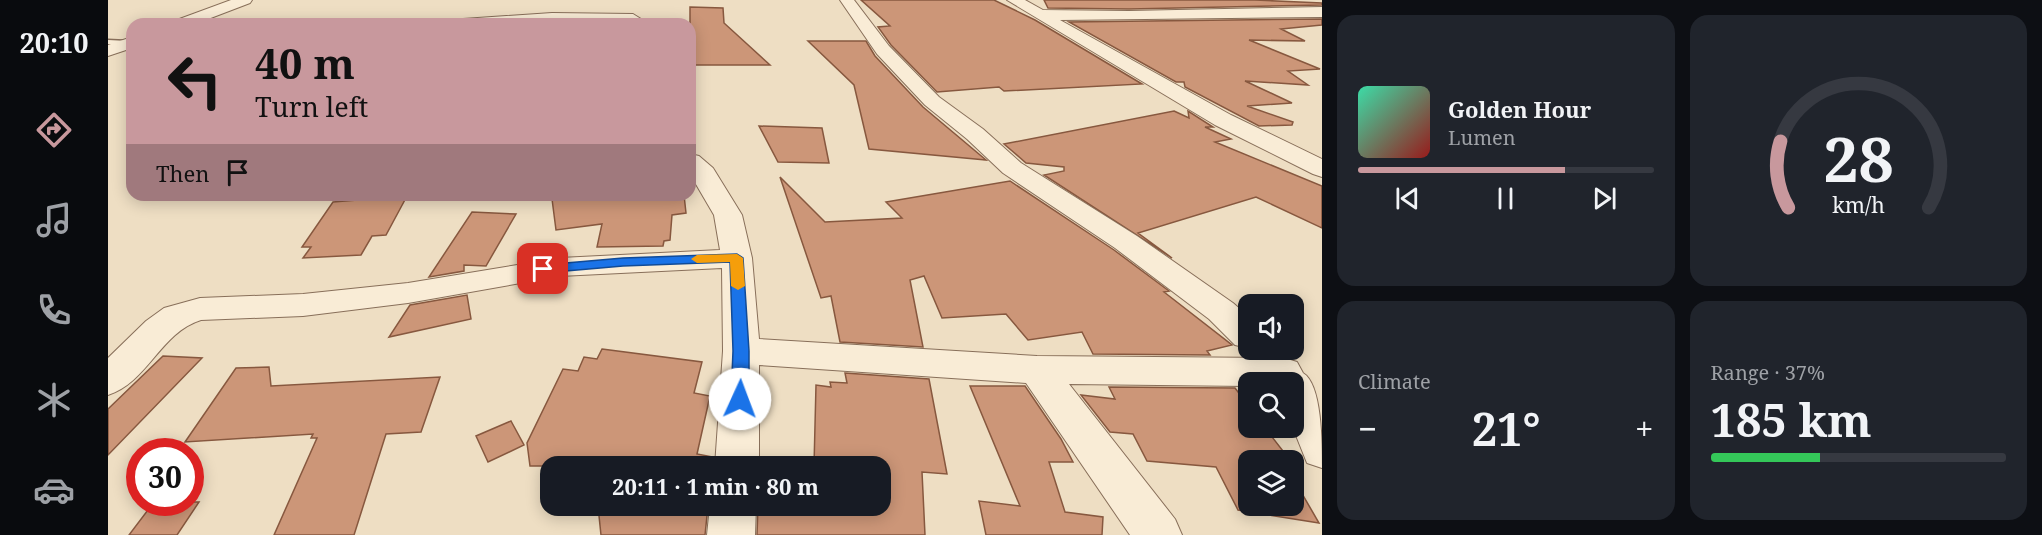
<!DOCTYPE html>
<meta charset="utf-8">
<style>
body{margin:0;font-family:"Noto Serif",serif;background:#20242c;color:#f1f3f6;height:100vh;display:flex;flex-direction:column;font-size:22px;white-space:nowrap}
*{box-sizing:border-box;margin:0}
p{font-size:20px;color:#9ea1a6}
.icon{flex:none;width:33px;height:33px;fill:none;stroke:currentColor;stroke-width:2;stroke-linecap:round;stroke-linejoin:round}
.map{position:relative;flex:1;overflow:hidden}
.sheet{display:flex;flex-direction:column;gap:15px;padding:15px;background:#0d0f14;width:720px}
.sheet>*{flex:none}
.hud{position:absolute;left:18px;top:18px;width:570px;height:183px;border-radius:18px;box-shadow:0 3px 15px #0003;background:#c8989d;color:#111;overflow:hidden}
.tools{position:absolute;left:1130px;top:294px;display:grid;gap:12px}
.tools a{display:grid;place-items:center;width:66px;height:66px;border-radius:12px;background:#171b24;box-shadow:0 3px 15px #0003;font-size:30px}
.speed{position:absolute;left:18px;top:438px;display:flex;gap:12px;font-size:30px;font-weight:700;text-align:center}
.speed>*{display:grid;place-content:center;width:78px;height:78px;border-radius:50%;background:#171b24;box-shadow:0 3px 15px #0003;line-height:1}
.speed .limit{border:9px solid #d22;background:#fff;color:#111}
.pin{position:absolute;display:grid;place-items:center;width:51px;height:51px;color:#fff;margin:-26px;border-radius:12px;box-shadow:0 3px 9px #0006}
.me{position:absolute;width:66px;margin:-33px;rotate:2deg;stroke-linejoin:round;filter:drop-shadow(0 0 4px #0008)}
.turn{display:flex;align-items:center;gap:21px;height:126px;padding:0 30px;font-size:27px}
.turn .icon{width:78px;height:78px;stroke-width:2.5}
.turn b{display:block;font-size:42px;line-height:51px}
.then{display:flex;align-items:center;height:57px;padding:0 30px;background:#0003;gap:12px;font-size:22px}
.big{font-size:45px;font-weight:700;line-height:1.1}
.sheet .tile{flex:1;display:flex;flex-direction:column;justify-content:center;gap:9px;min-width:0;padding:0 21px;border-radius:18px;background:#20242c}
.sheet .dial{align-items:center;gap:0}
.dial svg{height:156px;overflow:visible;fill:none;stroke:#363941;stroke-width:7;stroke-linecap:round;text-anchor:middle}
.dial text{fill:#f1f3f6;stroke:none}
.song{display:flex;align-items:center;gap:18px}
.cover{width:72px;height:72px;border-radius:9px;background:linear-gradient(135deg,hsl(160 70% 55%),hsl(0 70% 35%))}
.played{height:6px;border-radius:3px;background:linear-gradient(90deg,#c8989d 70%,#363941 70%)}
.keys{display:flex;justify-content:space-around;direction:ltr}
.heat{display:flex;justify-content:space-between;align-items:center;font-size:33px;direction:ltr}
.charge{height:9px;border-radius:4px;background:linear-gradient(90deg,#34c759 37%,#363941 0)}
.sheet .tiles{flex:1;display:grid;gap:15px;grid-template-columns:repeat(2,1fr)}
.trip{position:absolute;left:432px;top:456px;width:351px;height:60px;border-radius:18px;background:#171b24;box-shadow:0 3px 15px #0003;font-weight:700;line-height:60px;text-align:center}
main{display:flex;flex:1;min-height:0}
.menu{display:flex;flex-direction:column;width:108px;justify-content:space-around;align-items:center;background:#090b0e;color:#9ea1a6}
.menu .icon{width:42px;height:42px}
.menu .current{color:#c8989d}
.menu b{font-size:27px;color:#f1f3f6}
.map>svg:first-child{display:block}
.building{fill:#cc9678;stroke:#87583f;stroke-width:1.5}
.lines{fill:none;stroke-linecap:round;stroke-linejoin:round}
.lane-casing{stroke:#886f5a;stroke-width:3}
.street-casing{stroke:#886f5a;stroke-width:2}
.lane{fill:#f9ecd6;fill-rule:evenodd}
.street{fill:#f9ecd6;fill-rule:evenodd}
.route{fill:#1a73e8;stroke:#114b97;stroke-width:1.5}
.slow{fill:#f59e0b}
</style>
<main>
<nav class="menu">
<b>20:10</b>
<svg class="icon current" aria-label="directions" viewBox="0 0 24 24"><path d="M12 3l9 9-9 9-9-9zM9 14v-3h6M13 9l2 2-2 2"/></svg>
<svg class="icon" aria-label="music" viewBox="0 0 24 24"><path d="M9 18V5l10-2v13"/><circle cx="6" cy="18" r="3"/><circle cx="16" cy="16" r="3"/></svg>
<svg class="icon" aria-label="phone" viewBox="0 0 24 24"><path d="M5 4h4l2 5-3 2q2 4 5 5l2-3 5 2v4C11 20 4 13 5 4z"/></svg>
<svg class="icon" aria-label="climate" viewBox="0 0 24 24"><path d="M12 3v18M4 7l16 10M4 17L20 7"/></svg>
<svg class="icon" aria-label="car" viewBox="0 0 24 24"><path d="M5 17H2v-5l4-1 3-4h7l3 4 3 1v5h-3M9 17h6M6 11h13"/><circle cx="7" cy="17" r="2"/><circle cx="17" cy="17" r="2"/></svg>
</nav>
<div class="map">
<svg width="1214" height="535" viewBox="0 0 1214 535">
<rect width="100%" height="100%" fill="#eedec3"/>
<path class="building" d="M753 0H886L927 20 1034 84 896 91 891 87 829 92 783 45 770 27 782 26Z
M936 0H1147L1214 3V5L1021 9 940 8Z
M582 7 615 8 616 23 662 65H582Z
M1214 19V25L1173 29 1197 41 1141 40 1212 69 1180 71 1200 85 1137 81 1184 103 1139 106 1185 122 1184 125 1151 126 1077 87 1076 82H1068L961 22Z
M700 41H758L767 56 815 107 878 160 761 149 746 85Z
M1066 111 1081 118 1080 111 1105 127H1097L1123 139 1107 142 1214 186V228L1148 197 1030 233 1064 258 936 175 956 171V167L918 163 896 144Z
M651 126 714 128 721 163 670 162Z
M672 177 717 222 794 218 778 202 902 181 1006 250 1061 291 1056 292 1124 345 1099 351 1102 355 985 354 974 332 920 340 898 314 834 318 816 276 802 280 815 347 732 342 723 296 713 298Z
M475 195H576L578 213 564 215 562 240 556 241 555 246 489 247 494 224 448 230 444 199Z
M299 196 278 235 264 236 253 255 195 258 203 247H194L225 202Z
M364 212 408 214 378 266 356 265V271L321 277Z
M359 295 363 319 281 337 302 305Z
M494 349 594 362 586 393 602 396 589 454 605 457V466H422L419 443 455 369 470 371 476 357 489 359Z
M55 356 94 358 0 455V409Z
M161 367 163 386 332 377 313 432 278 434 246 535H166L209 438H203L205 434 77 442 128 368Z
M737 373 821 379 839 474 814 472 817 535H649L650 506H772V466H706L708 385 723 387 722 382 739 383Z
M862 386H917L953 439 965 462H941L957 512 995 517 994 535H878L871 501 912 506Z
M1001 387 1127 388 1140 405V428H1157L1182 460H1140V506H1185V478L1211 523 1130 510 1108 467 1039 461 1025 434 1002 432 973 395 1007 399Z
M403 421 416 445 380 462 368 436Z
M46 502H91L69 535H21Z
M490 506H600L597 535H493Z"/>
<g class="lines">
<defs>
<path id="lane" d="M0 40 20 41 24 43 20 45 0 44Z"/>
<path id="street" d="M123 0H144L142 3 87 24H64L66 21Z
M732 0H746L781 46 831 97 875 129 913 163 1029 236 1125 303 1140 316V348L1127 345 1101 319 1007 248 895 173 859 139 817 105 769 54Z
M899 0H917L935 10 1021 11 1214 7V17L952 20 1123 115 1214 159V177L1205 174 1107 125Z
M444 13 525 14 533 19 525 24H347L355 19Z
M24 37V48L0 56V45Z
M582 154 591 156 605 168 634 215 644 258 651 339 929 356 1176 358 1189 362 1195 373C1214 384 1214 443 1214 468L1199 463 1185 428V382H1140V386L961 384 1067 519 1074 535H1022L918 383 651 365V466H607L615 351 614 268 452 276 300 303 195 316 93 320C53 332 39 383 0 395V358L38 321 56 308 92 298 195 294 300 283 452 258 612 250 606 215 582 174Z
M602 506H648L647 535H599Z"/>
</defs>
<use href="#lane" class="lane-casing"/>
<use href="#street" class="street-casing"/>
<use href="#lane" class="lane"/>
<use href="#street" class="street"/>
</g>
<path class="route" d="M629 254 635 258 641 351V399L638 403 632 405 626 403 623 399 625 351 622 262 515 266 435 273 428 269 435 265 515 258Z"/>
<path class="slow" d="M629 254 635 258 637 286 630 290 623 286 622 262 589 263 583 259 589 255Z"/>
</svg>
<div class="tools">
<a><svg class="icon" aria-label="sound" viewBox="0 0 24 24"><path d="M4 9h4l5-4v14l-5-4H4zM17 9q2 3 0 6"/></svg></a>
<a><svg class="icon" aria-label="search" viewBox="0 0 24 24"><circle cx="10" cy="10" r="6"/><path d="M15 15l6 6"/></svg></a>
<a><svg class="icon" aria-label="layers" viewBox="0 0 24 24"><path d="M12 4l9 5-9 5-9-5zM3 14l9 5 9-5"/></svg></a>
</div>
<div class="speed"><div class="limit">30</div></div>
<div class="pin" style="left:435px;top:269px;background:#d93025"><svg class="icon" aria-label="arrive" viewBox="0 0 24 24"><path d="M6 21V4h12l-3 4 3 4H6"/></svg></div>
<svg class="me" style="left:632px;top:399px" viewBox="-20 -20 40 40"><circle r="19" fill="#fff"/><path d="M0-13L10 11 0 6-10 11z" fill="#1a73e8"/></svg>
<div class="trip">20:11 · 1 min · 80 m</div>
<div class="hud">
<div class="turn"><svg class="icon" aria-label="left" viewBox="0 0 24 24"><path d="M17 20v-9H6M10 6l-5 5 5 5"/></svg><div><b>40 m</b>Turn left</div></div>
<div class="then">Then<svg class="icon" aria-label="arrive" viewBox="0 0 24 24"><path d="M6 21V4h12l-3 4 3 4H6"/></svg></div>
</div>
</div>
<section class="sheet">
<div class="tiles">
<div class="tile">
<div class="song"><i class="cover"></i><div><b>Golden Hour</b><p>Lumen</p></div></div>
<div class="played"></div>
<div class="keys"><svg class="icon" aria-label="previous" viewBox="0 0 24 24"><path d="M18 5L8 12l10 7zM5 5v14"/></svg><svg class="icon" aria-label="pause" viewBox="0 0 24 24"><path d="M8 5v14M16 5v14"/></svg><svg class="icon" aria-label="next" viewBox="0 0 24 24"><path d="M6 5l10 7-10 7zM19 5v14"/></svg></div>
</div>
<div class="tile dial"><svg viewBox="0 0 100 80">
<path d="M14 69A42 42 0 1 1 86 69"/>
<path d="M14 69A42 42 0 0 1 10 35" stroke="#c8989d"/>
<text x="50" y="56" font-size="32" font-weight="700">28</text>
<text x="50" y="72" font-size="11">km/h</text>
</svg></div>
<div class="tile"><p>Climate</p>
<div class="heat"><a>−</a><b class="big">21°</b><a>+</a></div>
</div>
<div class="tile"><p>Range · 37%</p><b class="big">185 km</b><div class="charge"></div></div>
</div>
</section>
</main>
